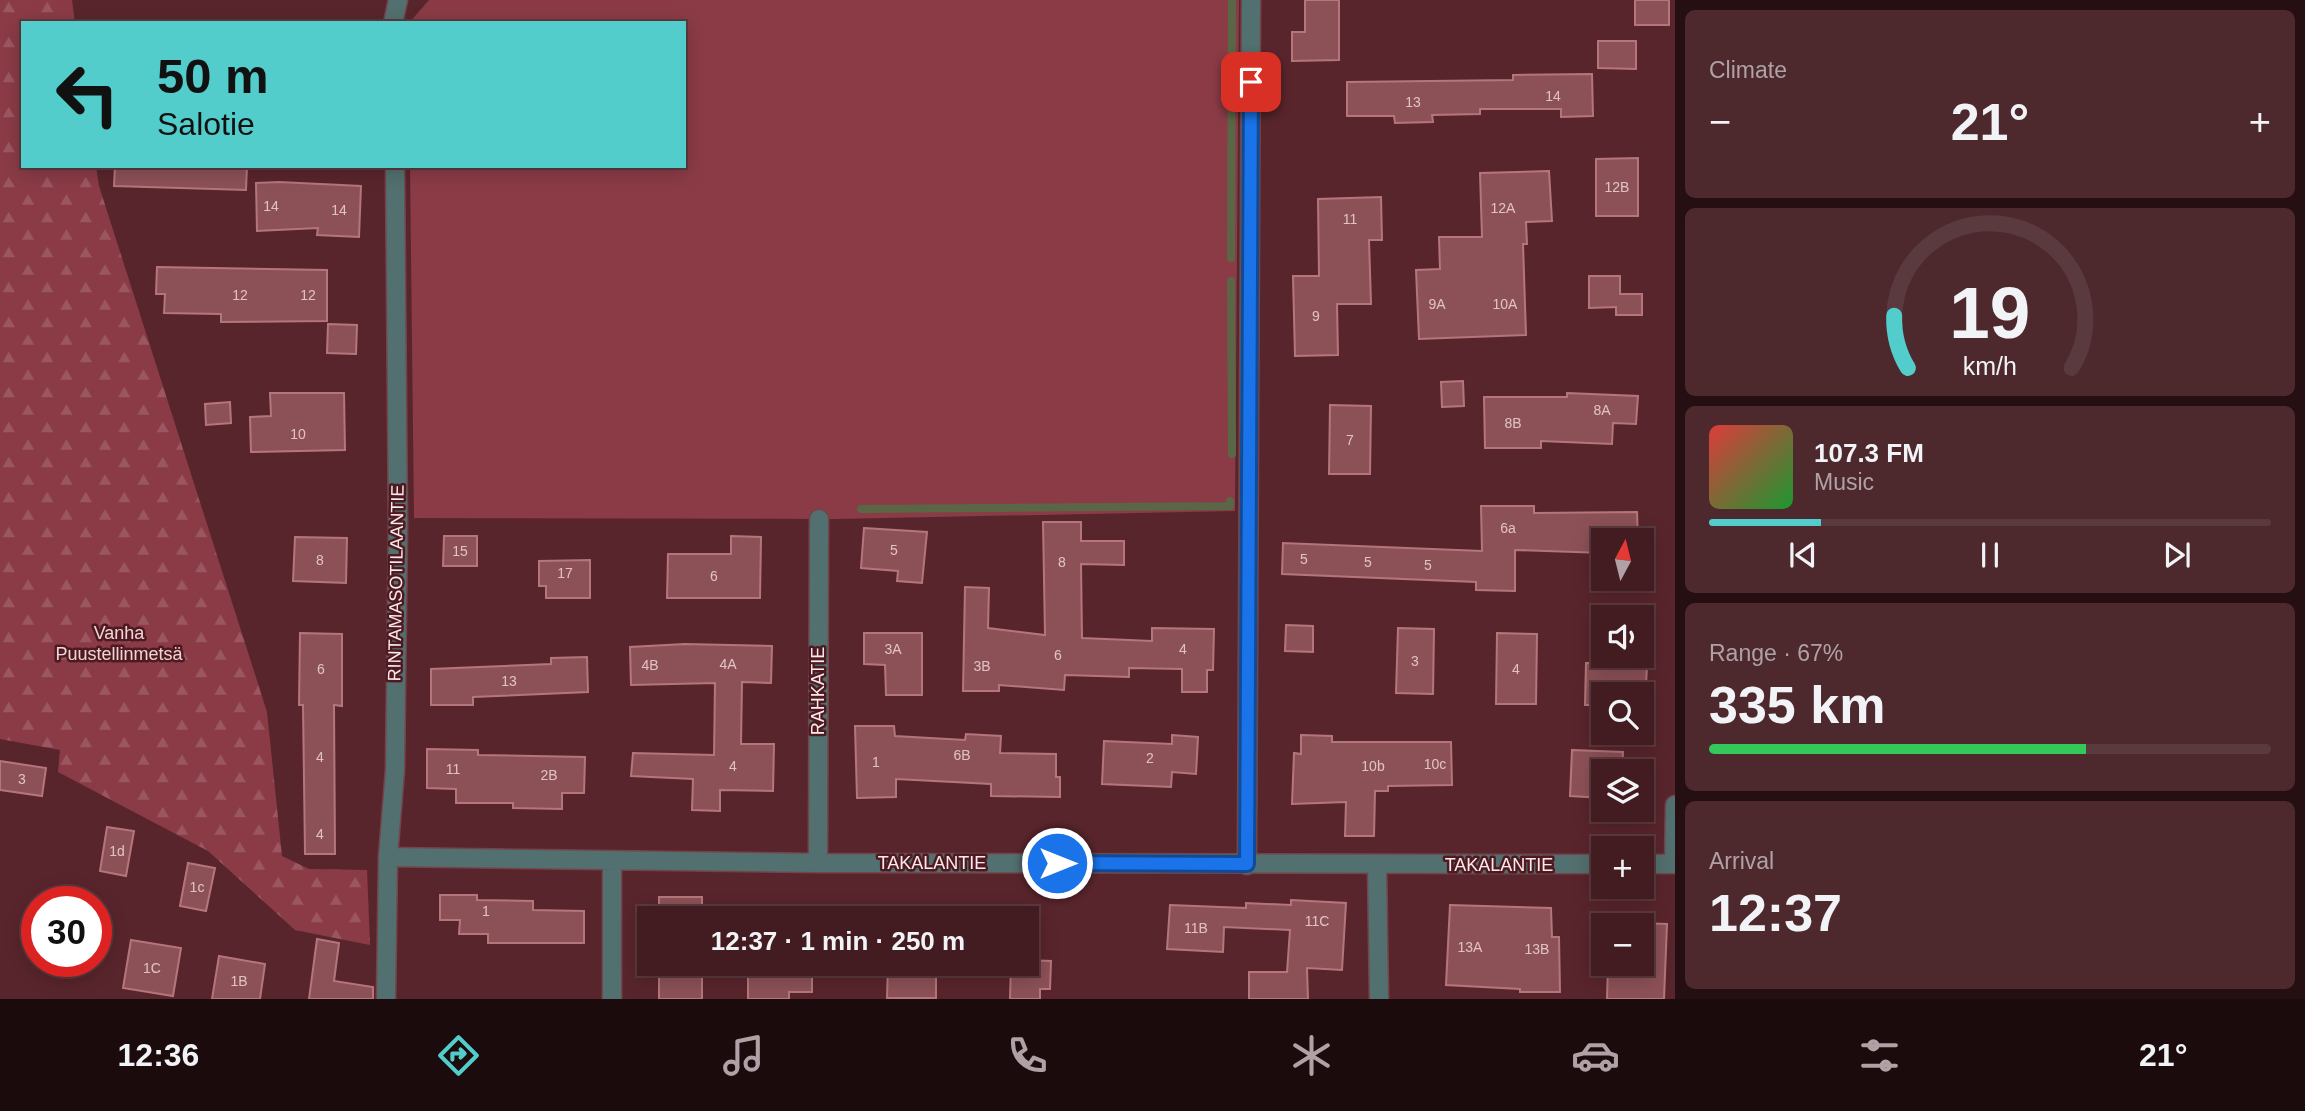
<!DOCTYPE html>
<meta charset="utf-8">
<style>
body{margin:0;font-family:Helvetica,sans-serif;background:#4d292e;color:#f1f3f6;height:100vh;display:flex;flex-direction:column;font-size:26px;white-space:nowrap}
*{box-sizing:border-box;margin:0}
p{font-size:23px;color:#afa1a5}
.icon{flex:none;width:38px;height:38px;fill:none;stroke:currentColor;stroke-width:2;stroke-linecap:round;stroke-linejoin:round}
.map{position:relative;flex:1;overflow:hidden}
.details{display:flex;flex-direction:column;gap:10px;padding:10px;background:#250f12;width:630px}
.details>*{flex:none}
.top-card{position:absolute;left:21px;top:21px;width:665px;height:147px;border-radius:0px;box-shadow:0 4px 18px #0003,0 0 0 2px #5b3a3f;background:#53cdcb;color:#111;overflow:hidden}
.needle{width:46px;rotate:7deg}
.tools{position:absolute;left:1591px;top:528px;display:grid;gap:14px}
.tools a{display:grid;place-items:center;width:63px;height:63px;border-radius:0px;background:#431c21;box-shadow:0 4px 18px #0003,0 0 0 2px #5b3a3f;font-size:35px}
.speed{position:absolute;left:21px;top:886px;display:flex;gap:14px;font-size:35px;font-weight:700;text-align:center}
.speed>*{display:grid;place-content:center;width:91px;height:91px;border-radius:50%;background:#431c21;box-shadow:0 4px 18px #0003,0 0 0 2px #5b3a3f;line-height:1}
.speed .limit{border:10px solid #d22;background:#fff;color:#111}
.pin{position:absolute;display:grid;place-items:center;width:60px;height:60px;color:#fff;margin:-30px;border-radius:14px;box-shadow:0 4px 10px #0006}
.me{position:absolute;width:77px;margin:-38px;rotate:90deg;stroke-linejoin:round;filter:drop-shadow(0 0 5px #0008)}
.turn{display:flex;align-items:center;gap:24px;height:147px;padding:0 21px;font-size:32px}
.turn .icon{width:91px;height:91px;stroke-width:2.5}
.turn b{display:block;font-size:49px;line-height:60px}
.big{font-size:52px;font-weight:700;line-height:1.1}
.details .card{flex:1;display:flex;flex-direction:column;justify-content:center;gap:10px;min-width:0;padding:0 24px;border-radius:10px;background:#4d292e}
.details .dial{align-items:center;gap:0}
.dial svg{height:182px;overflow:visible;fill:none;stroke:#5b3a3f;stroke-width:7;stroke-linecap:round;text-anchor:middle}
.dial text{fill:#f1f3f6;stroke:none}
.song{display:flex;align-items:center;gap:21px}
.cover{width:84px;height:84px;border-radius:10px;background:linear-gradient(135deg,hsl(0 70% 55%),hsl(130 70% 35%))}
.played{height:7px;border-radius:4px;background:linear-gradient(90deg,#53cdcb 20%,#5b3a3f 20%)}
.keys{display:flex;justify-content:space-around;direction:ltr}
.heat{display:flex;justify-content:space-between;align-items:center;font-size:38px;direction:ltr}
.charge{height:10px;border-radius:5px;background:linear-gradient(90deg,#34c759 67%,#5b3a3f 0)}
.trip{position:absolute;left:637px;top:906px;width:402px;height:70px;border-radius:0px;background:#431c21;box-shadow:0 4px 18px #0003,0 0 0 2px #5b3a3f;font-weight:700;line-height:70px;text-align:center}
.tab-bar{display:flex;height:112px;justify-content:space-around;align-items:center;background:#1b0b0d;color:#afa1a5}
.tab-bar .icon{width:49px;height:49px}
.tab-bar .on{color:#53cdcb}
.tab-bar b{font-size:32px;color:#f1f3f6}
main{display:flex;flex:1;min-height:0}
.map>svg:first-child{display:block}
.forest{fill:url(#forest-firs)}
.pitch{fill:#8a3b46}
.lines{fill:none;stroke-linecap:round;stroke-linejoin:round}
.stream{stroke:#5b6647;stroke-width:8}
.building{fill:#8c5157;stroke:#b4767b;stroke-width:2}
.minor-casing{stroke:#73444a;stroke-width:21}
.minor{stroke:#52706f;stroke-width:18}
.route-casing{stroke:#114b97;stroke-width:18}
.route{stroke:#1a73e8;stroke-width:12}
.labels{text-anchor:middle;stroke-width:5;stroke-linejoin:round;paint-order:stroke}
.number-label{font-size:14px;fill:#e1c2c4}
.street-label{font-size:18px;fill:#fde8e9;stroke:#4e1a22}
.park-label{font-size:18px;fill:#f1d4d6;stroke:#4e1a22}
</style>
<main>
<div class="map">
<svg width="1675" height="999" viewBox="0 0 1675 999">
<defs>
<pattern id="forest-firs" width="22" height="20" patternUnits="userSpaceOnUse" patternTransform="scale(1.75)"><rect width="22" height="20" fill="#8a3b46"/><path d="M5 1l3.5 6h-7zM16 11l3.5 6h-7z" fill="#9b5761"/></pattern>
</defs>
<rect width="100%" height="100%" fill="#59252c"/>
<path class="forest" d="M0 0H72L75 23H23V166H96L99 186 267 712 282 856 309 869 367 870 370 945 295 930 208 851 58 772 60 750 0 739Z"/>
<path class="pitch" d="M429 0H1239L1235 511 836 519 414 518 410 166H684V23H409Z"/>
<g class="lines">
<path class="stream" d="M1231 258 1232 0
M1231 281 1232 454
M861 509 1230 506V501"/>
</g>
<path class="building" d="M1305 0H1339V60L1292 61V32H1305Z
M1635 0H1669V25H1635Z
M1598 41H1636V69L1598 68Z
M1592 74 1593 116 1561 117V109H1480V114L1432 115 1433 122 1395 123 1394 116H1347V82L1513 80V75Z
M1638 158V216H1596V159Z
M115 166H247L246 190 114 186Z
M1549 171 1552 221 1526 222 1527 244H1523L1526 335 1419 339 1416 270 1440 269 1439 237H1482L1480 173Z
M279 182 361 186 359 237 317 235 318 228 257 231 256 183Z
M1381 197 1382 240H1369L1371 304H1337L1338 355 1295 356 1293 276H1319L1318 199Z
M157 267 327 270V321L221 322V314L164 313 165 294H156Z
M1589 276H1620V294H1642V315H1616V307L1589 308Z
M328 324 357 325 356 354 327 353Z
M1463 381 1464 406 1442 407 1441 382Z
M270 393H344L345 450 251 452 250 417 271 416Z
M1567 393 1638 396 1636 424 1613 423 1612 444 1541 441V448H1485L1484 397H1567Z
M230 402 231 423 206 425 205 404Z
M1330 405 1371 406 1370 474H1329Z
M1481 506H1534V513L1637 512 1638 541H1603V553L1515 550V591L1476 590V582L1282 574 1283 543 1482 551Z
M1043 522H1081V541H1124V565L1081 564 1082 638 1152 641V628L1214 629 1213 670H1207V692H1182V669L1129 668V677L1065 675 1064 690 999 685V691H963L965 587 989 588 988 628 1045 635Z
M864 528 927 532 922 583 897 581 898 571 861 568Z
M444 536H477V566H443Z
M731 536 761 537 760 598H667L668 554H731Z
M295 537 347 538 346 583 293 581Z
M590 560V598H546V586H539V561Z
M1286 625 1313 626V652L1285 651Z
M1398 628 1434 629 1433 694 1396 693Z
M300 633 342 634V706L334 705 335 854H305L303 705H299Z
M864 633H922V695H886L885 665 864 664Z
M1497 633 1537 634 1536 704H1496Z
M685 644 772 646 771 683 742 682 741 744H774L773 791 720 790V811L692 810 693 779 631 776 633 753 714 755 715 683 631 685 630 647Z
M587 657 588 692 473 697V705H431V669L551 664V658Z
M1586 663 1647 665 1645 707 1642 706V695H1603V705H1585Z
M855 726H894L895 736 965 740 966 734 1001 736 1000 753 1056 754V777H1060V797L991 796V784L896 779V797L857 798Z
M1172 735 1198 737 1196 774 1172 772 1171 787 1102 784 1104 741 1172 744Z
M1301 735 1332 736V742H1451L1452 785 1388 786V791H1375L1374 836H1345L1346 802 1292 804 1294 753 1301 754Z
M427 749 478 750V755L585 757 584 793H562V809L513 808V803H456V789L427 788Z
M1572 750 1623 752 1622 772H1603V798L1570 796Z
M0 761 46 768 42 796 0 790Z
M107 827 134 831 126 876 100 871Z
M188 863 215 868 206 911 180 906Z
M440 895H477V900L533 901V910L584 911V943H488V934H459L460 920H440Z
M659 897H702V919H659Z
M1291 900 1346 903 1342 970 1307 968 1308 999H1249V972H1287L1290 930 1224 927 1223 952 1167 949 1170 905 1246 908V903L1291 905Z
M1450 905 1551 908 1552 937H1559L1560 992H1520V989L1446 985Z
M1610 922 1667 924 1664 999H1607L1608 964H1642V926H1610Z
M317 939 339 943 334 981 373 987V999H309Z
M131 940 181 948 173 996 123 988Z
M219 956 265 964 260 999H212Z
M1027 960 1051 961 1050 989H1040V999H1010L1011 964H1027Z
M659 964H702V999H659Z
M777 964H812V992H789V999H748V976L777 977Z
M888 964H936V998H887Z"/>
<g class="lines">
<defs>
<path id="minor" d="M393 23 398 0
M388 857 818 863 1603 864
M818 863 819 519
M1642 864H1675
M1674 864 1675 805
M1247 865 1251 0
M1377 865 1379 999
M386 999 388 857 395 770 398 526 395 166
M612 999V861"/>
</defs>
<use href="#minor" class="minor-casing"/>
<use href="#minor" class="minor"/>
</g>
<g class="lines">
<defs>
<path id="route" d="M1057 863 1247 864 1251 82"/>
</defs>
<use href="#route" class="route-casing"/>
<use href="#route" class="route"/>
</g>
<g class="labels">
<g class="number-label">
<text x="1553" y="101">14</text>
<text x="1413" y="107">13</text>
<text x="1617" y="192">12B</text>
<text x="271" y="211">14</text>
<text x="1503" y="213">12A</text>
<text x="339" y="215">14</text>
<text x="1350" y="224">11</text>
<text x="240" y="300">12</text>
<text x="308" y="300">12</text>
<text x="1437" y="309">9A</text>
<text x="1505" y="309">10A</text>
<text x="1316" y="321">9</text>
<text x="1602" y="415">8A</text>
<text x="1513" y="428">8B</text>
<text x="298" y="439">10</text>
<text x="1350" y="445">7</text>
<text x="1508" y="533">6a</text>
<text x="894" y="555">5</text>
<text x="460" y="556">15</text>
<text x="1304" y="564">5</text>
<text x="320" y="565">8</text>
<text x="1062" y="567">8</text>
<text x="1368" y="567">5</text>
<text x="1428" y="570">5</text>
<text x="565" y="578">17</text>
<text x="714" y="581">6</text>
<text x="893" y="654">3A</text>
<text x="1183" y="654">4</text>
<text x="1058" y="660">6</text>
<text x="1415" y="666">3</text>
<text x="728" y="669">4A</text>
<text x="650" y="670">4B</text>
<text x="982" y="671">3B</text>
<text x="321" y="674">6</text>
<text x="1516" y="674">4</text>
<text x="509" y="686">13</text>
<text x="962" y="760">6B</text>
<text x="320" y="762">4</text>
<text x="1150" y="763">2</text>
<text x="876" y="767">1</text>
<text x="1435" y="769">10c</text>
<text x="733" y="771">4</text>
<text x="1373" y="771">10b</text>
<text x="453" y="774">11</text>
<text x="549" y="780">2B</text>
<text x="22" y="784">3</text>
<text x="320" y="839">4</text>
<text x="117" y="856">1d</text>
<text x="197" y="892">1c</text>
<text x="486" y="916">1</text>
<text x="1317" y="926">11C</text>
<text x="1196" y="933">11B</text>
<text x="1470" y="952">13A</text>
<text x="1537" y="954">13B</text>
<text x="152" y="973">1C</text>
<text x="239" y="986">1B</text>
</g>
<g class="street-label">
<text transform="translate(396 583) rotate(-89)" y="6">RINTAMASOTILAANTIE</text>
<text transform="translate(818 691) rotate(-90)" y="6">RAHKATIE</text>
<text x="932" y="869">TAKALANTIE</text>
<text x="1499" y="871">TAKALANTIE</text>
</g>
<g class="park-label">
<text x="119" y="639">Vanha<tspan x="119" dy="21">Puustellinmetsä</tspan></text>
</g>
</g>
</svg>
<div class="tools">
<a><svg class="needle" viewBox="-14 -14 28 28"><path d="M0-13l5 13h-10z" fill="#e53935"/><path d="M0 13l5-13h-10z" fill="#afa1a5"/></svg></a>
<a><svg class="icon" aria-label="sound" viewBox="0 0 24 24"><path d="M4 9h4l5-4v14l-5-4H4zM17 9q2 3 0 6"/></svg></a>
<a><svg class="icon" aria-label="search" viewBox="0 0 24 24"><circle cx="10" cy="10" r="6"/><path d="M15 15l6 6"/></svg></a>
<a><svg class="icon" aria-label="layers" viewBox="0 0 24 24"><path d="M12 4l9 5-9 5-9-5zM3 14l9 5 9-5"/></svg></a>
<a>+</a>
<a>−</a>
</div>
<div class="speed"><div class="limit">30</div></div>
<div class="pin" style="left:1251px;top:82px;background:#d93025"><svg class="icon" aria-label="arrive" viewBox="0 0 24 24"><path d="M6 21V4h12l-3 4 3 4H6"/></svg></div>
<svg class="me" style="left:1057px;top:863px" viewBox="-20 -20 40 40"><circle r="17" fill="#1a73e8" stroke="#fff" stroke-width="3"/><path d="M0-11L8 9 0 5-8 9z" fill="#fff"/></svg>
<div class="trip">12:37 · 1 min · 250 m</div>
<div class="top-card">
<div class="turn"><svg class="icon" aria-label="left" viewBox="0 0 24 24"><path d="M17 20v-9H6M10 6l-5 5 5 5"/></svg><div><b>50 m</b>Salotie</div></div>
</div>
</div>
<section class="details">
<div class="card"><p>Climate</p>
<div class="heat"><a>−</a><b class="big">21°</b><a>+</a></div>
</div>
<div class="card dial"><svg viewBox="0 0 100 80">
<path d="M14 69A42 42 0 1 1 86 69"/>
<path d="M14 69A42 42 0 0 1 8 46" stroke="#53cdcb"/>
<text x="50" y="56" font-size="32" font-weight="700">19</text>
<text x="50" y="72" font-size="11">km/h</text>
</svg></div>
<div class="card">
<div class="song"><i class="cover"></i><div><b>107.3 FM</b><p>Music</p></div></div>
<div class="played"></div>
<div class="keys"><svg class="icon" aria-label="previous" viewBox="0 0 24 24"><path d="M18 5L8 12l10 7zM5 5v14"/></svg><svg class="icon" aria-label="pause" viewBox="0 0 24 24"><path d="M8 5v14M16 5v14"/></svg><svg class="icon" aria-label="next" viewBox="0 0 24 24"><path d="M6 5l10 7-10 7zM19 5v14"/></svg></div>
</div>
<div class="card"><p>Range · 67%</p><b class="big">335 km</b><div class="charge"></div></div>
<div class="card"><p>Arrival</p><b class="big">12:37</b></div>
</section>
</main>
<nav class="tab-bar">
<b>12:36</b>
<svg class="icon on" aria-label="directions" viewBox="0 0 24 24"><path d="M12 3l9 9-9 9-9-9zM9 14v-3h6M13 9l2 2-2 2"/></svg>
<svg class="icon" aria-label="music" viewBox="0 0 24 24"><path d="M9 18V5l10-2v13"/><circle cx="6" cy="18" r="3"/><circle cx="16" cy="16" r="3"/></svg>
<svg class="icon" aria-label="phone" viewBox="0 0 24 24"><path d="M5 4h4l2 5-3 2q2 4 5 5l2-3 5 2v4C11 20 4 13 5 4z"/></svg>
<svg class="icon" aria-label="climate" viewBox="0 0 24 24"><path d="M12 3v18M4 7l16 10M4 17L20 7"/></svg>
<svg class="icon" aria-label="car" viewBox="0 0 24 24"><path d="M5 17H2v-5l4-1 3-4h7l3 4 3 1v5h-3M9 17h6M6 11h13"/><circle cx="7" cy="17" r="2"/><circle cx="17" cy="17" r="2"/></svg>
<svg class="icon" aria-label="filters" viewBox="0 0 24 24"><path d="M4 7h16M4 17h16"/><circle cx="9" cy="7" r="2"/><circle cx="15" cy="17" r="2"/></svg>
<b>21°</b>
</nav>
